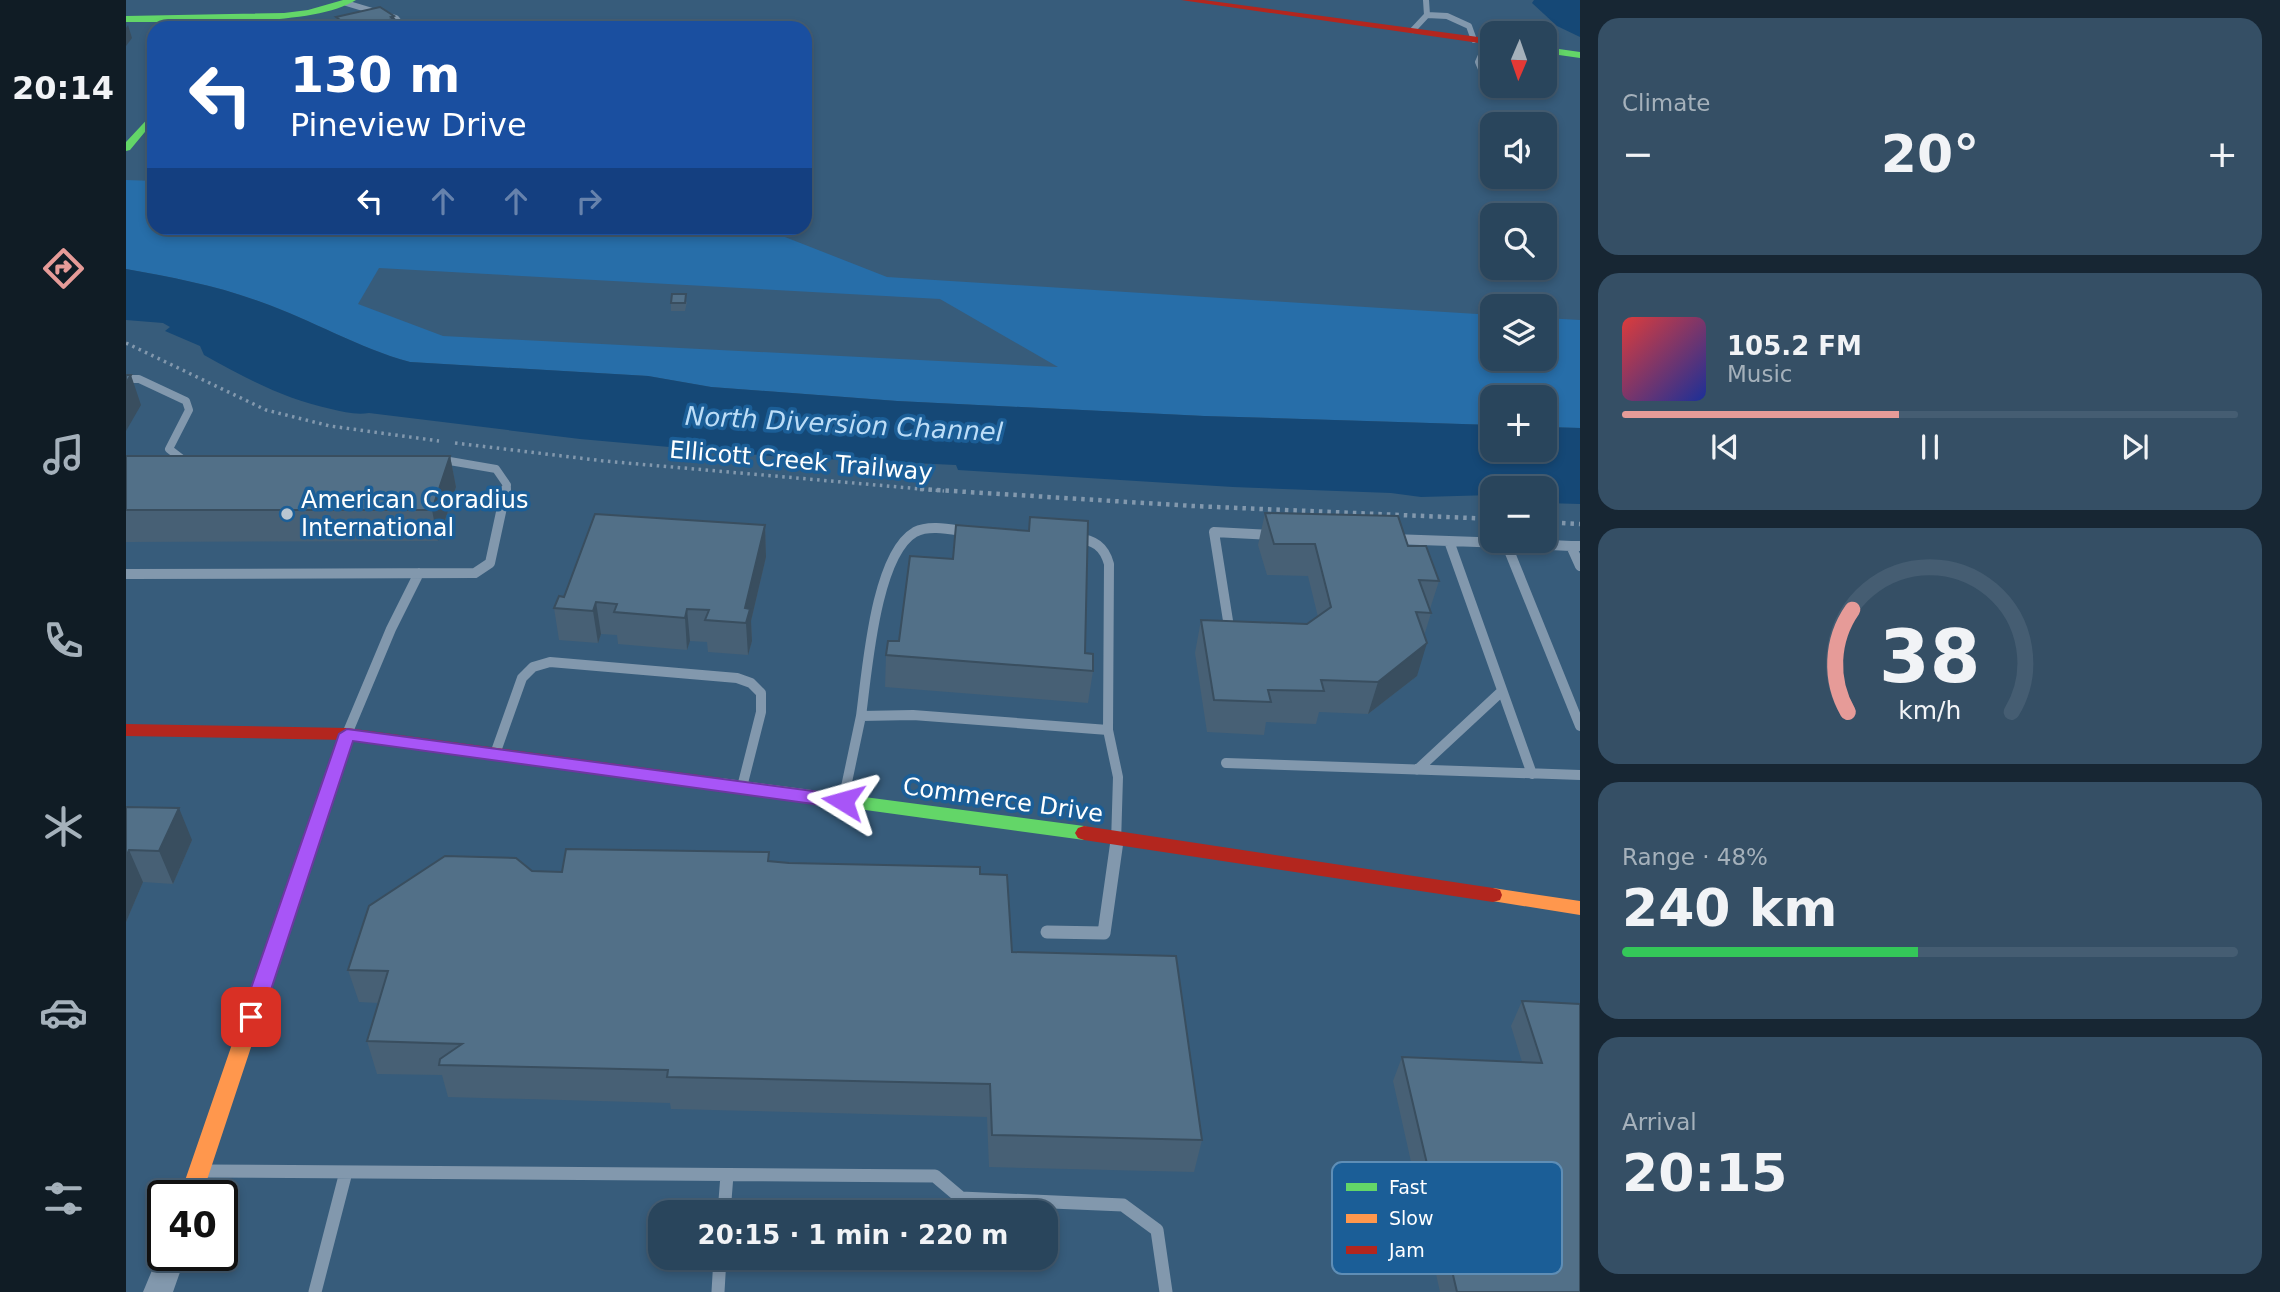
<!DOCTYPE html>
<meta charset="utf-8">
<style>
body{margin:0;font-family:"DejaVu Sans",sans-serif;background:#354f65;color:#f1f3f6;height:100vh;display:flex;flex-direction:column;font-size:26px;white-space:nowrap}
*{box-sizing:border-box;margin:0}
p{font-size:23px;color:#a5b1bb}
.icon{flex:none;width:38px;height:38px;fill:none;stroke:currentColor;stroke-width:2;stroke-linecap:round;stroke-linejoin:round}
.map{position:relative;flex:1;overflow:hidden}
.side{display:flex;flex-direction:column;gap:18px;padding:18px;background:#172633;width:700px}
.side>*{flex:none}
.guide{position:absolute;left:21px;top:21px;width:665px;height:214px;border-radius:21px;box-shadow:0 4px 10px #0003,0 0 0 2px #455d72;background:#1a4fa0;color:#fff;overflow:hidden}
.needle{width:46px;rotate:182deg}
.controls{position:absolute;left:1354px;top:21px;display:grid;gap:14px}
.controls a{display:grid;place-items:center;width:77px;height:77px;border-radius:14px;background:#29455c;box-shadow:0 4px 10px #0003,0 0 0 2px #455d72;font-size:35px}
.speed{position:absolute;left:21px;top:1180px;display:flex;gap:14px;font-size:35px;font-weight:700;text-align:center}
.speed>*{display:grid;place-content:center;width:91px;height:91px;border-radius:50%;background:#29455c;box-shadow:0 4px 10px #0003,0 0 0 2px #455d72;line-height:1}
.speed .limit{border:4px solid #111;border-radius:10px;background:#fff;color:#111}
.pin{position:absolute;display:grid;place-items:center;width:60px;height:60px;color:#fff;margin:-30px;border-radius:14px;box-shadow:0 4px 10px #0006}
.me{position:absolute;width:77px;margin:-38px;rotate:278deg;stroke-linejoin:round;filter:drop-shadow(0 0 5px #0008)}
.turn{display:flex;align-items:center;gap:24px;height:147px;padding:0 28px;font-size:32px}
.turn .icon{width:91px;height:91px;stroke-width:2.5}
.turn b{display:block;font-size:49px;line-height:60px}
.lanes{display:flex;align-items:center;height:66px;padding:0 28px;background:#0003;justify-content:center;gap:35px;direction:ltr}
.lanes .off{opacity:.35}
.big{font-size:52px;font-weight:700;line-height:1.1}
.side .widget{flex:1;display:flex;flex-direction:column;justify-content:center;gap:10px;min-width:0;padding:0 24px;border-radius:21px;background:#354f65}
.side .dial{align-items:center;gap:0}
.dial svg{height:182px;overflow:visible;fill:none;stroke:#455d72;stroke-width:7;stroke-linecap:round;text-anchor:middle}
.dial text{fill:#f1f3f6;stroke:none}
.song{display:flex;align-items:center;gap:21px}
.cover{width:84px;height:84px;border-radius:10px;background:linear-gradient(135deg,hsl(0 70% 55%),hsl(230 70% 35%))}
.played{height:7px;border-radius:4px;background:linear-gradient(90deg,#e69b98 45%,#455d72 45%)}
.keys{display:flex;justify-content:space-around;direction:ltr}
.heat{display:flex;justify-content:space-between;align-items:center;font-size:38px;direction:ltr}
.charge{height:10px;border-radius:5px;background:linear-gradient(90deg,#34c759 48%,#455d72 0)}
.trip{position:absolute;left:522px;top:1200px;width:410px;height:70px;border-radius:21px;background:#29455c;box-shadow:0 4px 10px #0003,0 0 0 2px #455d72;font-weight:700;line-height:70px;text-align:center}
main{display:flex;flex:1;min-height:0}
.menu{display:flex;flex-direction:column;width:126px;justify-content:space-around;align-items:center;background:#101c25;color:#a5b1bb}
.menu .icon{width:49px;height:49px}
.menu .on{color:#e69b98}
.menu b{font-size:32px;color:#f1f3f6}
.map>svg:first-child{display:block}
.green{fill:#276ea9;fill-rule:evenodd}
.water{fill:#154876}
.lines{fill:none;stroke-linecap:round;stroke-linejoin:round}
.path-far1{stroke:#8298ad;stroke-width:3.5;stroke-dasharray:2.5 4.5;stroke-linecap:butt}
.path{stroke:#8298ad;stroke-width:4.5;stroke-dasharray:3.5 5;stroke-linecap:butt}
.lane-far3{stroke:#8298ad;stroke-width:6}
.lane-far2{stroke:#8298ad;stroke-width:8}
.lane-far1{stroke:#8298ad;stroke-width:10}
.lane{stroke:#8298ad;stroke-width:13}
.street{fill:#8298ad;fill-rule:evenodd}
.fast{fill:#63d668;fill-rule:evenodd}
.slow{fill:#ff974d;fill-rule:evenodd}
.jam{fill:#b3261e;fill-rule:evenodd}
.wall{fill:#476075}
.shaded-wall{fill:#394e5f}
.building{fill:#527088;stroke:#394e5f;stroke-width:2}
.route{fill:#a855f7;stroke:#6d37a1;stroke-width:2}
.poi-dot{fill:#b9c6d1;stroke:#1b5e97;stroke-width:2.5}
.labels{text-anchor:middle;stroke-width:7;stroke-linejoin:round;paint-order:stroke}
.street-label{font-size:24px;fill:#fff;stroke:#1b5e97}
.poi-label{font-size:24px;fill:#fff;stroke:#1b5e97;text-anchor:start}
.water-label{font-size:26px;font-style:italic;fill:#bcddf7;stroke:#1b5e97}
.key{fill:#1b5e97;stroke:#5f8eb6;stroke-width:2}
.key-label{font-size:19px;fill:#fff}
</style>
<main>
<nav class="menu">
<b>20:14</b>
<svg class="icon on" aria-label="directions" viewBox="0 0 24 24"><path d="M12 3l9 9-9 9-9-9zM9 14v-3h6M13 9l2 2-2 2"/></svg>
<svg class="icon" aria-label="music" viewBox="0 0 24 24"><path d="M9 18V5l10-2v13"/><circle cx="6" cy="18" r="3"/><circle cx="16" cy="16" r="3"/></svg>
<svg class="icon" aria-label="phone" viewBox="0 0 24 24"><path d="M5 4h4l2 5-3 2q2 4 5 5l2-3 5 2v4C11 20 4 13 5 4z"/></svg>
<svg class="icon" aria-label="climate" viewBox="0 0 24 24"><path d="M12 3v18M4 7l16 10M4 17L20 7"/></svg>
<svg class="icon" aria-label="car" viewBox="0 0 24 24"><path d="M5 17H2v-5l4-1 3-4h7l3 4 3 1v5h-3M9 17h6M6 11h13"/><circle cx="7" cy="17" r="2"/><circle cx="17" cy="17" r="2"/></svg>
<svg class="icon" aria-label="filters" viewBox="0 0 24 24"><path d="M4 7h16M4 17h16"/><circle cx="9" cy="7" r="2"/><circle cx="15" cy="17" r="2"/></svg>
</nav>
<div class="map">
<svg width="1454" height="1292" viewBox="0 0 1454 1292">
<rect width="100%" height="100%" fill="#375c7b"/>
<path class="green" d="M0 180 28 181V228H636L761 277 1367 315V359H1419V318L1454 320V428L1419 427V397H1367V425L1078 416 771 401 585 387 522 376 284 362C232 348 186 320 135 302 92 286 45 277 0 269ZM253 268 814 299 932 367 317 336 232 304Z"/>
<path class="water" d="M1408 0H1454V37L1431 26 1406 3Z
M0 269C45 277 92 286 135 302 186 320 232 348 284 362L522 376 585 387 771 401 1078 416 1367 425V450H1419V427L1454 428V504L1419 503V488H1367V495L1295 497 1265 493 1107 487 832 470 830 465 655 457 454 439 243 413C230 415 218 412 205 409 158 399 119 378 78 355L74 346 39 331 44 327 37 323 0 320Z"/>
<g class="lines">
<path class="path-far1" d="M0 343 140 410 204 426 313 441
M329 443 478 461 818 491"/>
<path class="path" d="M794 489 1067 506 1367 519
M1419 522 1454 524"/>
<path class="lane-far3" d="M1300 0 1301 15
M220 3 270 18 278 28
M1287 30 1301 15 1321 16 1343 26 1348 40
M1361 42 1352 62 1355 69 1367 72
M1378 86 1383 93"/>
<path class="lane-far2" d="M0 379H13L60 401 63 410 43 449 56 459H65
M312 459 370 469 381 485 380 491"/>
<path class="lane-far1" d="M950 538C968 540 978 546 983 564L982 730
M1266 539 1380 543 1454 726
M1323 541 1406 774
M1380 543 1445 546
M1454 546H1445L1454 566
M0 574 349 573 364 563 380 489
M1103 627 1088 532 1148 535
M735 716C741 673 749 555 789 532 804 524 827 530 843 532
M221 734 265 629 293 573
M369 754 396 678 407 667 424 662 611 678 625 683 635 693V712L616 787
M1100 763 1454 775
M1291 770 1376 691
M717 801 735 716 787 715 982 730 992 777 990 843"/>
<path class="lane" d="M921 932 978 933 991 841
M79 1171 809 1176 835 1198 997 1205 1031 1230 1040 1292
M598 1213 601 1175
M189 1292 220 1172
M592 1292 594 1258"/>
<path class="street" d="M37 1244V1255H60L47 1292H17Z"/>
<path class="fast" d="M217 0H230C186 28 56 21 0 22V16L158 13 182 10Z
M1419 47 1454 52V58L1419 53Z
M28 112V121L4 150 0 151V142Z
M595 778 958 826 964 828 967 833 964 838 958 840 595 790 589 788 586 784 589 780Z"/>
<path class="slow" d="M221 728 227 730 229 734 76 1195H54L213 734 215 730Z
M1367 888 1454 901V915L1360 900 1358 895 1360 890Z"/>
<path class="jam" d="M1055 0H1078L1367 39V45Z
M0 724 221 728 595 778 601 780 604 784 601 788 595 790 221 740 0 736Z
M958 826 1367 888 1374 890 1376 895 1374 900 1367 902 958 840 952 838 949 833 952 828Z"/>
</g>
<path class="wall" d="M210 17 271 28H152L170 21 171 23 192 21 193 24 211 25Z
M561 302 559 311H545V303Z
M0 456H324L330 487 312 541 0 542Z
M1139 513 1282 546 1313 581 1304 609 1305 613 1298 636 1291 676 1242 714 1193 712 1190 724 1140 722 1138 735 1081 732 1069 653 1075 620 1181 624 1192 617 1182 576 1141 575 1132 545Z
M639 525 640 557 625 621 626 641 622 655 582 652 581 642 564 641 561 650 492 644 491 635 475 634 472 643 433 640 428 608 438 597Z
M959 653 967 671 962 703 759 687 760 655Z
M0 807 66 840 47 884 17 882 0 922Z
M643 852V861L854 874 886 952 1076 1140 1068 1172 863 1167 861 1117 545 1109 544 1103 322 1097 316 1075 251 1074 241 1041 252 1003 233 1002 222 970 406 871 436 872Z
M1396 1001 1454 1004V1292H1314L1267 1081 1276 1057 1396 1062 1385 1026Z"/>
<path class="shaded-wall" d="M268 16 271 28H223L225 25Z
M2 25 6 38 0 46V28Z
M5 375 15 405 0 431V383Z
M324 456 330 487 312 541 306 510Z
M639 525 640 557 625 621 626 641 622 655 619 608Z
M470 602 475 634 472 643 467 611Z
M561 609 564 641 561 650 559 618Z
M1301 643 1291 676 1242 714 1252 682Z
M53 808 66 840 47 884 33 851Z
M3 850 17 882 0 922V857Z"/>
<path class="building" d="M254 7 268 16 265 17 268 19 225 27V25H221L210 17Z
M160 21H170L168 24 192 21 190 24 225 25 223 28H152Z
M546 294H560L559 303H545Z
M0 375H5L0 383Z
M0 456H324L306 510H0Z
M1139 513 1272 516 1282 546H1300L1313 581 1293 580 1305 613 1290 612 1301 643 1252 682 1195 680 1198 691 1142 690 1145 702 1088 700 1075 620 1181 624 1205 607 1189 544H1148Z
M469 514 639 525 619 608 624 609 620 623 579 620 583 610 561 609 559 618 488 612 491 604 470 602 467 611 428 608 433 596 438 597Z
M904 517 962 521 959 653 967 654V671L760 655 762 641H773L784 556 827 559 830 525 903 531Z
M0 807 53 808 33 851 3 850 0 857Z
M440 849 643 852 642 861 663 863 854 867V874L881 875 886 952 1050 956 1076 1140 866 1135 864 1084 541 1077 542 1070 313 1065 314 1059 336 1044 241 1041 262 971 222 970 243 906 319 856 390 858 406 871 436 872Z
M1396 1001 1454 1004V1292H1331L1276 1057 1416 1063Z"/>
<path class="route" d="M221 729 717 795 723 797 726 801 723 806 717 808 227 741 136 1017 133 1023 125 1025 118 1023 115 1017 213 734Z"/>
<circle class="poi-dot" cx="161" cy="514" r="7"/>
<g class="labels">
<g class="street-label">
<text transform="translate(675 461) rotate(5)" y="8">Ellicott Creek Trailway</text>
<text transform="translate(877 800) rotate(8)" y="8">Commerce Drive</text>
</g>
<g class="poi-label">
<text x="175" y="508">American Coradius<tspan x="175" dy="28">International</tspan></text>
</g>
<g class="water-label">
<text transform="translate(718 424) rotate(3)" y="9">North Diversion Channel</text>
</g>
</g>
<rect x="1206" y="1162" width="230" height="112" rx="10" class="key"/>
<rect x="1220" y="1183" width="31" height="8" fill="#63d668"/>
<rect x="1220" y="1214" width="31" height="9" fill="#ff974d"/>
<rect x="1220" y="1246" width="31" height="8" fill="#b3261e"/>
<g class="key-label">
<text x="1263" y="1194">Fast</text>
<text x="1263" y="1225">Slow</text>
<text x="1263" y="1257">Jam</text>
</g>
</svg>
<div class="controls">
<a><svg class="needle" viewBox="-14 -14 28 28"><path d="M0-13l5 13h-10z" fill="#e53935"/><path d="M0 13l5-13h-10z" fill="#a5b1bb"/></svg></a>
<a><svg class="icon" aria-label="sound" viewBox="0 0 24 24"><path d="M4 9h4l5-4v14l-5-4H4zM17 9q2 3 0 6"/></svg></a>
<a><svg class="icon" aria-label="search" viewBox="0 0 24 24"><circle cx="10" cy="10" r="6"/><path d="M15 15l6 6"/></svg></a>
<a><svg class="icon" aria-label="layers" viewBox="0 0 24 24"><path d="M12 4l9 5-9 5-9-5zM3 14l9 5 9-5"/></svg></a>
<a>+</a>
<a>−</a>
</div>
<div class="speed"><div class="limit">40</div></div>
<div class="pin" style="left:125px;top:1017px;background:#d93025"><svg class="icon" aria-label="arrive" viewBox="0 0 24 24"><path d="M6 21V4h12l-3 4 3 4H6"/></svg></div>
<svg class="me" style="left:717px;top:801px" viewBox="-20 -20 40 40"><path d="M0-17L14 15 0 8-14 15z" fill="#a855f7" stroke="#fff" stroke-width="4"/></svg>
<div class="trip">20:15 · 1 min · 220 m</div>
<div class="guide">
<div class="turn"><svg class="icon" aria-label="left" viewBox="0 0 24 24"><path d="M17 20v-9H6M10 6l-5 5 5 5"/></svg><div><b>130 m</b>Pineview Drive</div></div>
<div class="lanes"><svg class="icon" aria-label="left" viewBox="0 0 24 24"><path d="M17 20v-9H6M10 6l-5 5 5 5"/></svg><svg class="icon off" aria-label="ahead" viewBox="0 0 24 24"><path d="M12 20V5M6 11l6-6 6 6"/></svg><svg class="icon off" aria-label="ahead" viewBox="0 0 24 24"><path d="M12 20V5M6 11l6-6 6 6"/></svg><svg class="icon off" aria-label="right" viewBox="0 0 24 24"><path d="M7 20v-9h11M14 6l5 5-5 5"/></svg></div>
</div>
</div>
<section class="side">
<div class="widget"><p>Climate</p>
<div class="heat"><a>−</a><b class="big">20°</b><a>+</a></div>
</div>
<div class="widget">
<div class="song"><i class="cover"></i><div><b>105.2 FM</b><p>Music</p></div></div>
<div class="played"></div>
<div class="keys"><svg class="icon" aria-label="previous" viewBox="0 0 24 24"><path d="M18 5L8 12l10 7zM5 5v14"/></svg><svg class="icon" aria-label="pause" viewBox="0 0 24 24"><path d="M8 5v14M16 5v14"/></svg><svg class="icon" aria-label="next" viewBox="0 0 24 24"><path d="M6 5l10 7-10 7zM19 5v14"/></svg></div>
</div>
<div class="widget dial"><svg viewBox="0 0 100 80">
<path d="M14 69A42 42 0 1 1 86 69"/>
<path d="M14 69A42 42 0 0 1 16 24" stroke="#e69b98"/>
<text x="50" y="56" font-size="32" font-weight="700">38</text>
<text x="50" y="72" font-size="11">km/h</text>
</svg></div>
<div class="widget"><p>Range · 48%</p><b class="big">240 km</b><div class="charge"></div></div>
<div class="widget"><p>Arrival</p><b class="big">20:15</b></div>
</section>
</main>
